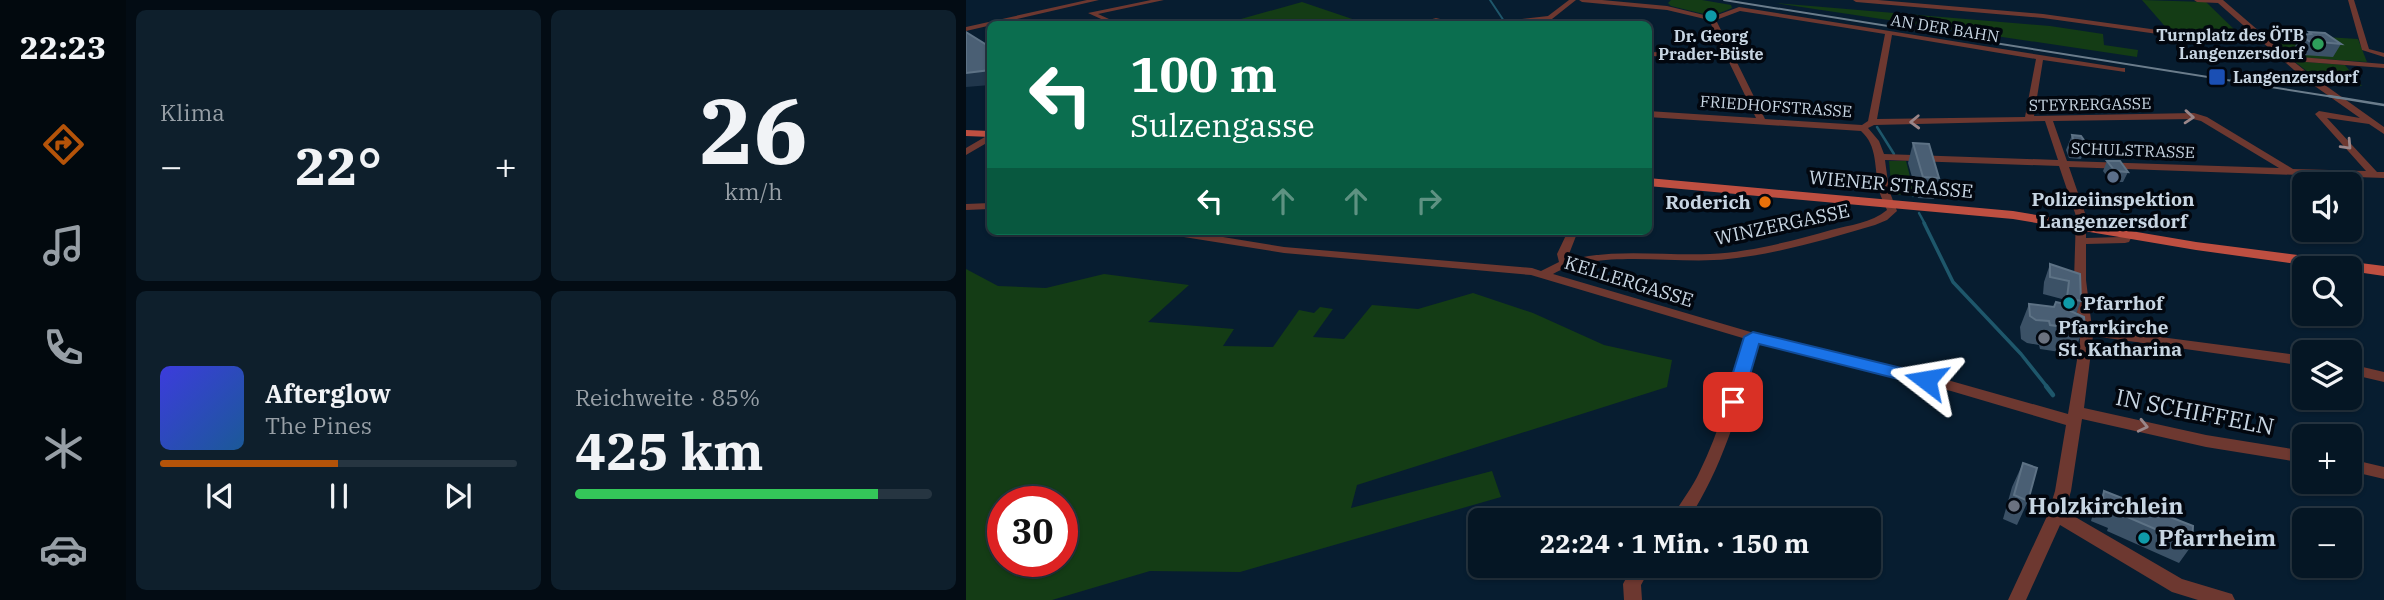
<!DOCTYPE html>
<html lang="de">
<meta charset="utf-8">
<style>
body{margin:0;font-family:"IBM Plex Serif",serif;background:#0e1f2c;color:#f1f3f6;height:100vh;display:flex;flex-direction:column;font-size:26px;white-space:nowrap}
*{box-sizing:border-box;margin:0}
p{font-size:23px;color:#979fa6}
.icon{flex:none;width:38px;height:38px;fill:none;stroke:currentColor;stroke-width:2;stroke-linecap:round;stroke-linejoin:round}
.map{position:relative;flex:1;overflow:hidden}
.details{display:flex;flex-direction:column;gap:10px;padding:10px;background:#030c14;width:840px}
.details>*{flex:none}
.guide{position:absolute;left:21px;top:21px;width:665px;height:214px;border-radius:10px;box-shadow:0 2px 5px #0004,0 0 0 2px #263541;background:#0b6e4f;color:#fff;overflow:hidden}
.controls{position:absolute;left:1326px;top:172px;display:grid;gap:14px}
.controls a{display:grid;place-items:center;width:70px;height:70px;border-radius:10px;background:#051624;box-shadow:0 2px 5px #0004,0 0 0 2px #263541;font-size:35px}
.speed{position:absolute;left:21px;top:486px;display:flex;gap:14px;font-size:35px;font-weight:700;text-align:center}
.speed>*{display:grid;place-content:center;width:91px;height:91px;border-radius:50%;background:#051624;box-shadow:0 2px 5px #0004,0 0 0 2px #263541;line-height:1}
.speed .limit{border:10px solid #d22;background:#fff;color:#111}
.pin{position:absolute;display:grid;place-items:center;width:60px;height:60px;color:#fff;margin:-30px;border-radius:14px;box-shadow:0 4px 10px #0006}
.me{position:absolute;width:77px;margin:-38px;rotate:284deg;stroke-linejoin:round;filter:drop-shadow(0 0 5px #0008)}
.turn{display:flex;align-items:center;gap:24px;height:147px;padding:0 28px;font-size:32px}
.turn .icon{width:91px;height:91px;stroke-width:2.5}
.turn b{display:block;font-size:49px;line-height:60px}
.lanes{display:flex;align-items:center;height:66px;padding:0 28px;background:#0003;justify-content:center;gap:35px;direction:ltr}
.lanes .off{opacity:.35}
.big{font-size:52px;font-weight:700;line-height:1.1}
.details .card{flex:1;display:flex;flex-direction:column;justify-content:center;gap:10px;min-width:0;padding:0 24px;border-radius:10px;background:#0e1f2c}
.details .dial{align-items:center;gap:0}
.dial b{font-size:91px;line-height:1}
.song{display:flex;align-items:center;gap:21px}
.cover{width:84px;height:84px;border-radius:10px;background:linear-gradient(135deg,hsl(240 70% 55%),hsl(210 70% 35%))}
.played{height:7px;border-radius:4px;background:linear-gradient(90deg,#b45309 50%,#263541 50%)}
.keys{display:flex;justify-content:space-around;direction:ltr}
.heat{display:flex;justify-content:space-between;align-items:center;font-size:38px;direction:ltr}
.charge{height:10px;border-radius:5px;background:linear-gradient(90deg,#34c759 85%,#263541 0)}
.details .tiles{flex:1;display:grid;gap:10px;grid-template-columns:repeat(2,1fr)}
.trip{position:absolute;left:502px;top:508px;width:413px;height:70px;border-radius:10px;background:#051624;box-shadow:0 2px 5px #0004,0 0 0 2px #263541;font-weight:700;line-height:70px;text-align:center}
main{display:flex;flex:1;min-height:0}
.tabs{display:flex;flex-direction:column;width:126px;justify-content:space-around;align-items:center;background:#02090e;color:#979fa6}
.tabs .icon{width:49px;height:49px}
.tabs .current{color:#b45309}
.tabs b{font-size:32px;color:#f1f3f6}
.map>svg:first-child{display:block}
.green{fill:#143c15;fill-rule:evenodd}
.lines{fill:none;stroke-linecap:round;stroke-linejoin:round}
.stream-far3{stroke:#1e576b;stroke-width:2}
.stream-far2{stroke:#1e576b;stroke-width:2.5}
.stream-far1{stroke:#1e576b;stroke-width:3.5}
.stream{stroke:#1e576b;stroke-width:4.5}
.minor{fill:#6d3830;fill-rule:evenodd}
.major{fill:#be4f41;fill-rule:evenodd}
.rail-far1{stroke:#6b7d8c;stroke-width:2}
.rail{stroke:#6b7d8c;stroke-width:2.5}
.wall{fill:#3b5166}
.shaded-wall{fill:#20364b}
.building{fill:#4a5f74;stroke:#5d7285;stroke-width:2}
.oneway{stroke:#9a8689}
.route{fill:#1a73e8;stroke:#114b97;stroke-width:2}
.culture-dot{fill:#0f9aa8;stroke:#02070f;stroke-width:2.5}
.leisure-dot{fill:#2e9e5b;stroke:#02070f;stroke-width:2.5}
.transit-dot{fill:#1a4fb4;stroke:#02070f;stroke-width:2.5}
.service-dot{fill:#5c6f8a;stroke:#02070f;stroke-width:2.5}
.food-dot{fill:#e8710a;stroke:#02070f;stroke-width:2.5}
.worship-dot{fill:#6b7280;stroke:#02070f;stroke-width:2.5}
.labels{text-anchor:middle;stroke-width:7;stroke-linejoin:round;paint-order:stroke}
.far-street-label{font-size:16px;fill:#c7d5e2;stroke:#02070f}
.far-poi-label{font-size:16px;font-weight:bold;fill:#c7d5e2;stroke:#02070f;text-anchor:end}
.street-label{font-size:19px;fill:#c7d5e2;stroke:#02070f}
.poi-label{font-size:19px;font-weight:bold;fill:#c7d5e2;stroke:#02070f;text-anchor:start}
.near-street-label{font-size:23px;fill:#c7d5e2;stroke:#02070f}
.near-poi-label{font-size:23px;font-weight:bold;fill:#c7d5e2;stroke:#02070f;text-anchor:start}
</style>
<main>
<nav class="tabs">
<b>22:23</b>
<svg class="icon current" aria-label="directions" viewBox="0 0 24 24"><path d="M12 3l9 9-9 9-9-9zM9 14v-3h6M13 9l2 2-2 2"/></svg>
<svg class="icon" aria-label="music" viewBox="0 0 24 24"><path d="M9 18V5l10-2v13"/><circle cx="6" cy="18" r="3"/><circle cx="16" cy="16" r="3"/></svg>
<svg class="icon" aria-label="phone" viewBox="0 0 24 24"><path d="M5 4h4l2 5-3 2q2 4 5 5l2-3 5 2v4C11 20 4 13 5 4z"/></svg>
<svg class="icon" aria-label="climate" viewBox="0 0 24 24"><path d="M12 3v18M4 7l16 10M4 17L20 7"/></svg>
<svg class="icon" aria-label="car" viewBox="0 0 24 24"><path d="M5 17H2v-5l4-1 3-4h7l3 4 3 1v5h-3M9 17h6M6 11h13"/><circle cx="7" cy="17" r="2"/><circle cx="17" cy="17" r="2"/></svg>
</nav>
<section class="details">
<div class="tiles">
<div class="card"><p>Klima</p>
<div class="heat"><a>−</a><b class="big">22°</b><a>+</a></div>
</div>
<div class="card dial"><b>26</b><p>km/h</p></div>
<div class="card">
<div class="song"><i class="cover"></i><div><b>Afterglow</b><p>The Pines</p></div></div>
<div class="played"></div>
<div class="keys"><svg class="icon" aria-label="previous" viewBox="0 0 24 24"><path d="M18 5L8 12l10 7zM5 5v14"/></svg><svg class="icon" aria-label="pause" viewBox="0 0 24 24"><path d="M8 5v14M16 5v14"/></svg><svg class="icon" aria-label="next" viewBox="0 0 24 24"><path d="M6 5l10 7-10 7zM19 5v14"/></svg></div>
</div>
<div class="card"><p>Reichweite · 85%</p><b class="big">425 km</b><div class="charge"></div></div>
</div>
</section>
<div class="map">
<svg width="1418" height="600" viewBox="0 0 1418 600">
<rect width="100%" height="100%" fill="#071d30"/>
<path class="green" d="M705 0H736L765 5 766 8 746 16 705 6 702 3Z
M1176 0 1240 2 1275 36 1203 31Z
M336 2 401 24H257Z
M809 3 1084 26 1137 34 1138 45 1172 50 1171 57Z
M1297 33 1392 39 1401 62 1326 57Z
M1328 61 1379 65 1396 86 1352 80Z
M923 161H940L949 196 926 194Z
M0 269 32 286 80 288 138 274 223 285 182 322 268 329 257 346 307 347 333 310 348 313 354 307 367 309 347 337 378 339 406 305 452 309 507 293 567 313 638 345 706 360 701 387 391 485 385 508 526 471 535 497 274 572 184 571 86 600H0ZM37 502H96V562H37Z"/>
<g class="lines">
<path class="stream-far3" d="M524 0 540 24"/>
<path class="stream-far2" d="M911 127 928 154
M945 192 947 196
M953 213 959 224"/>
<path class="stream-far1" d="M958 223 987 282 1055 354 1082 388"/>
<path class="stream" d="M1080 386 1087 395"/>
<path class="minor" d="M121 0H133L0 31V27Z
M185 0H198L132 14 154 24H146L122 13Z
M603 0H610L586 19 545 24H528L531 22 582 16Z
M613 0H636L701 6 746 17 773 7 1156 68H1159V72L1077 60 1068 116 1228 113 1241 117 1327 169 1400 171 1349 114 1353 111 1394 118 1336 77 1252 3 1231 2 1228 0H1257L1322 56 1418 64V68L1327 61 1342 73 1418 127V134L1403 124 1361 118 1411 172H1418V178L1103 167 1120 216V238L1155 237 1158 232 1162 231 1167 234 1163 242 1159 243 1120 244V280L1126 328 1339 356V366L1127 336 1118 408 1240 435 1339 451V463L1240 447 1116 419 1105 491 1099 511 1216 579 1266 594 1269 600H1232L1206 592 1094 525 1060 600H1042L1082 514 1089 491 1100 425 985 391 792 343C774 404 758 466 722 520H705C713 504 725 490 733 473 754 431 766 384 780 339L565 275 318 253 199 234 194 231H220L318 247 566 268 575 271 593 262 591 254 602 231H612L603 254 604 260C649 248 698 256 744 254 785 252 826 241 865 230 884 225 905 223 921 210 918 203 914 196 913 189 908 168 912 146 895 131L682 117V111L790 118 761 58 682 56V52L759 54 743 20 701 10 616 2ZM774 11 919 34 902 121 896 125 799 119 750 20ZM926 35 1070 59 1059 117 911 119ZM1227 119 1235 121 1313 168 1101 161 1087 121ZM1079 121 1092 160 918 154 913 141 902 128 908 125ZM919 160 1093 166 1110 216 1108 280 1114 342 1102 414 985 381 788 333 587 274C632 248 710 265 762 259 812 254 861 239 909 225L921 220 931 211 923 190Z
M887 0H912L1077 14 1199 31 1203 33 1199 35 1077 18 890 2Z
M1382 0H1388L1403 49 1418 53V57L1396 50Z
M470 18 491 23 492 24 470 22 448 24Z
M24 134V141L0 155V148Z
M24 203V209L0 210V204Z
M1384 364 1418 372V382L1384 374Z
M1384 459 1418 467V479L1384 471Z
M667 565H686L675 585 676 600H658L657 584Z"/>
<path class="major" d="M0 130 24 131V137L0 136Z
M682 178 1047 211 1230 242 1418 266V276L1384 271V268H1360L1230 250 1047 219 682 186Z"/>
<path class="rail-far1" d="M758 0 1374 98"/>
<path class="rail" d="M1363 96 1418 105"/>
</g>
<path class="wall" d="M1343 32 1375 44 1367 57 1337 55 1328 48 1335 35H1342Z
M1106 135 1120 143 1115 159 1103 158 1100 150Z
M947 143 973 178 968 199 952 198 942 163Z
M1141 161 1162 172 1157 182H1145L1137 171Z
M1084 264 1114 274 1115 301 1110 314 1119 326 1109 349H1103L1101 353 1074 349 1073 345 1061 343 1055 339 1054 327 1063 304 1087 307 1090 302 1096 303V299L1077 294 1078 282Z
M1057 463 1062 501 1051 525 1037 519 1046 487Z
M1138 491 1226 545 1213 563 1141 531 1142 528 1125 521 1128 510Z"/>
<path class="shaded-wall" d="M24 70V85L0 87V73Z"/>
<path class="building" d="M0 32 24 47V70L0 73Z
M1343 32 1359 33 1375 44 1343 41 1335 35 1345 34Z
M1106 135 1115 136 1120 143H1108Z
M947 143 963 144 973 178 957 177Z
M1141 161H1154L1162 172 1149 171Z
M1084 264 1114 274 1115 301 1101 298 1103 281 1084 277Z
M1090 302 1099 304 1100 309 1118 317 1119 326 1110 325 1112 329 1084 325 1083 321 1070 320 1064 316 1063 304 1088 307Z
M1057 463 1071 468 1062 501 1048 495Z
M1138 491 1227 526 1226 545 1152 513 1153 510 1136 503Z"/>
<defs><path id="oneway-chevron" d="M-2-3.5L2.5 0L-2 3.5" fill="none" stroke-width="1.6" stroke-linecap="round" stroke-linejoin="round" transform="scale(1.75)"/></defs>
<g class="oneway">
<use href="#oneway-chevron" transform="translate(1223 117) rotate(4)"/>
<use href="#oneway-chevron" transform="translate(949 122) rotate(178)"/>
<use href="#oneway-chevron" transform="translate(1381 145) rotate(47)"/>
<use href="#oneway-chevron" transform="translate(1177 426) rotate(13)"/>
</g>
<path class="route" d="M787 332 960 374 967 375 969 380 967 384 960 386 793 344 776 402 774 407H760L758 402 778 337Z"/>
<g class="culture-dot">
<circle cx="745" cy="16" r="7"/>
<circle cx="1103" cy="303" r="7"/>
<circle cx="1178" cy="538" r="7"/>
</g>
<circle class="leisure-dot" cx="1352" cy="44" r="7"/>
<rect class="transit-dot" x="1242" y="68" width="18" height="18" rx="3.5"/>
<circle class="service-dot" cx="1147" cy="177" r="7"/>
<circle class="food-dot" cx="799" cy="202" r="7"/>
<g class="worship-dot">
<circle cx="1078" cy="338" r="7"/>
<circle cx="1048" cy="506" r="7"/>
</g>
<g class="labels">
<g class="far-street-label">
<text transform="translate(979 28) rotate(9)" y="6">AN DER BAHN</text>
<text transform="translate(1124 104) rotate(-1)" y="6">STEYRERGASSE</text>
<text transform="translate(810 106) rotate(4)" y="6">FRIEDHOFSTRASSE</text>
<text transform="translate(1167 150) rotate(2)" y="6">SCHULSTRASSE</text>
</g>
<g class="far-poi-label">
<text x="1338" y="41">Turnplatz des ÖTB<tspan x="1338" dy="18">Langenzersdorf</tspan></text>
<text x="745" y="42" text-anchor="middle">Dr. Georg<tspan x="745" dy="18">Prader-Büste</tspan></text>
<text x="1267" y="83" text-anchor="start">Langenzersdorf</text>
</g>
<g class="street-label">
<text transform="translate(925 184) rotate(5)" y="7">WIENER STRASSE</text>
<text transform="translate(816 224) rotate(-12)" y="7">WINZERGASSE</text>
<text transform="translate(663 281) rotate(17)" y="7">KELLERGASSE</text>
</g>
<g class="poi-label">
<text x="1147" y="206" text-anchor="middle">Polizeiinspektion<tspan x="1147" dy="22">Langenzersdorf</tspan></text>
<text x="785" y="209" text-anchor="end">Roderich</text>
<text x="1117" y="310">Pfarrhof</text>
<text x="1092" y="334">Pfarrkirche<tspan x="1092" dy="22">St. Katharina</tspan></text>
</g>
<g class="near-street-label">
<text transform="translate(1229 412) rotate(11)" y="8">IN SCHIFFELN</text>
</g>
<g class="near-poi-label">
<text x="1062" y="514">Holzkirchlein</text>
<text x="1192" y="546">Pfarrheim</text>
</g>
</g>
</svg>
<div class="controls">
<a><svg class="icon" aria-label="sound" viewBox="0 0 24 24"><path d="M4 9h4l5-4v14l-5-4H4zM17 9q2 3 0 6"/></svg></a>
<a><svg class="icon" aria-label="search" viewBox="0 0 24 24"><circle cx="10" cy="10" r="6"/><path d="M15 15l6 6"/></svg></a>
<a><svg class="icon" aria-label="layers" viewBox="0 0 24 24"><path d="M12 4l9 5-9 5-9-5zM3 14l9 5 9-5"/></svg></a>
<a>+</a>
<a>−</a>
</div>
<div class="speed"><div class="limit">30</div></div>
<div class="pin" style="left:767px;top:402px;background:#d93025"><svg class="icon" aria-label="arrive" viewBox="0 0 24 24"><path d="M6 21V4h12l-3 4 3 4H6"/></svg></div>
<svg class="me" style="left:960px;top:380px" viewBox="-20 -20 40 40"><path d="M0-17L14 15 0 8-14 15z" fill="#1a73e8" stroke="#fff" stroke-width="4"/></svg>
<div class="trip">22:24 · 1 Min. · 150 m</div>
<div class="guide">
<div class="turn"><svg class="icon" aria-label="left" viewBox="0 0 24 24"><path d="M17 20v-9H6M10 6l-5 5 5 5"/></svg><div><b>100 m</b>Sulzengasse</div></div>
<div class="lanes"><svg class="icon" aria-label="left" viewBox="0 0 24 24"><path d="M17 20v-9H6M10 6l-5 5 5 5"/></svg><svg class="icon off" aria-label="ahead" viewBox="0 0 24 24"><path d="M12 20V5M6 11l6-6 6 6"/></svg><svg class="icon off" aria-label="ahead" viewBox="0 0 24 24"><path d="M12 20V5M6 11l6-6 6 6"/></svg><svg class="icon off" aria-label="right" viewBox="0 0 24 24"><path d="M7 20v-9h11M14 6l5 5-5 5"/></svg></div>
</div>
</div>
</main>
